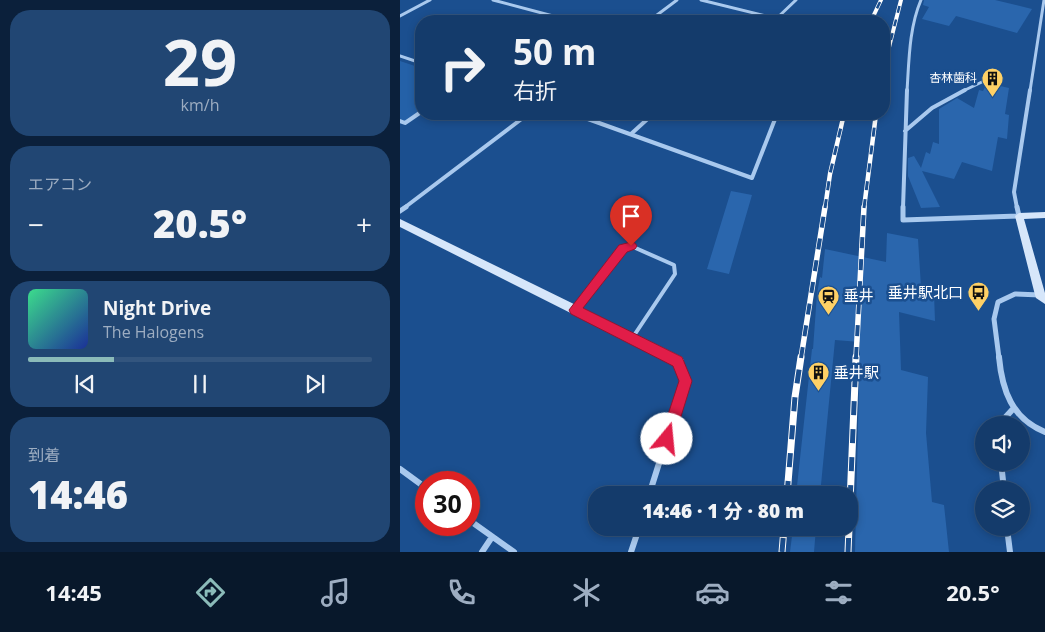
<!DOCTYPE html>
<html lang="ja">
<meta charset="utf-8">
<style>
body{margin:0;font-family:"Open Sans","Noto Sans JP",sans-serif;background:#214673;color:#f1f3f6;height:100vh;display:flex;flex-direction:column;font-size:19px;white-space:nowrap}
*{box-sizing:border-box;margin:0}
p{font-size:16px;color:#9dadc1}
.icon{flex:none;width:28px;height:28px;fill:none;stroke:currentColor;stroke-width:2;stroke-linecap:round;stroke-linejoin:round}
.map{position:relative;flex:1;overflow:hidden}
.details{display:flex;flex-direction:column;gap:10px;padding:10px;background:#0b203b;width:400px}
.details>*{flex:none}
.banner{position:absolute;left:15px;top:15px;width:475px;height:105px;border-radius:20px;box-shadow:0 2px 8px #0003,0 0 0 1px #33557e;background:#143b6b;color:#f1f3f6;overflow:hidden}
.tools{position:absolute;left:575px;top:416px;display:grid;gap:10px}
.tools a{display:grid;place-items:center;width:55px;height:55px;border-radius:50%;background:#143b6b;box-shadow:0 2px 8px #0003,0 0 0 1px #33557e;font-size:25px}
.speed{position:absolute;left:15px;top:471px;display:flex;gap:10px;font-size:25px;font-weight:700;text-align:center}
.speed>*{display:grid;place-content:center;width:65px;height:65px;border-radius:50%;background:#143b6b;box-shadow:0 2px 8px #0003,0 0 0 1px #33557e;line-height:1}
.speed .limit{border:8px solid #d22;background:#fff;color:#111}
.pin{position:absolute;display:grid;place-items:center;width:42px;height:42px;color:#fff;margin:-51px -21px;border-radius:50% 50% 50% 0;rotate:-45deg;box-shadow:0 0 5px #0007}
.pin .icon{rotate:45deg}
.me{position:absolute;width:55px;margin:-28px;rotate:17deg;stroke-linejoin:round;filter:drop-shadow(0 0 4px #0008)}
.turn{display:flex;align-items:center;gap:18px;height:105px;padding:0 15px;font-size:22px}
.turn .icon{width:65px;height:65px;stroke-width:2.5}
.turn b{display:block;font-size:35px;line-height:42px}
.big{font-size:38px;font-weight:800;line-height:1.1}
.details .card{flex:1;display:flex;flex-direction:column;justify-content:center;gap:8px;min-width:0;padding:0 18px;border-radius:20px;background:#214673}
.details .dial{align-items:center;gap:0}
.dial b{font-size:65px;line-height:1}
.song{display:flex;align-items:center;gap:15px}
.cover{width:60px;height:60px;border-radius:8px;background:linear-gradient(135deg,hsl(150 70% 55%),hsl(230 70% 35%))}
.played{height:5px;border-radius:2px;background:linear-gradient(90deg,#8bbbb9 25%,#33557e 25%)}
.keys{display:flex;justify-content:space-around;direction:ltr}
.heat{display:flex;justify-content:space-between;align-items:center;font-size:28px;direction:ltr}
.trip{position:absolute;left:188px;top:486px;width:270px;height:50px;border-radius:20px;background:#143b6b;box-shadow:0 2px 8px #0003,0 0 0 1px #33557e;font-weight:800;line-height:50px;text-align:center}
.menu{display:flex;height:80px;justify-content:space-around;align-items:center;background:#08182b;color:#9dadc1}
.menu .icon{width:35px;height:35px}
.menu .current{color:#8bbbb9}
.menu b{font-size:22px;color:#f1f3f6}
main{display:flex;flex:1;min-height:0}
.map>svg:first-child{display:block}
.green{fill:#2461a8}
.building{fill:#2a66ad}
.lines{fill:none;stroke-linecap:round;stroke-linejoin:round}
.lane{stroke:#a9c9ee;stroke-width:4}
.street-far3{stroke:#a9c9ee;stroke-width:3}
.street-far2{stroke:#a9c9ee;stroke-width:4}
.street-far1{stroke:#a9c9ee;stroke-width:5}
.street{stroke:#a9c9ee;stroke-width:6}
.secondary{fill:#d6e6fa;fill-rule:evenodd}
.rail-far3-casing{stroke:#fff;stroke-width:4}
.rail-far2-casing{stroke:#fff;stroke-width:4.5}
.rail-far1-casing{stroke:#fff;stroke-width:5.5}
.rail-casing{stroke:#fff;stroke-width:7}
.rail-far3{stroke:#1b4f8f;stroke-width:2.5;stroke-dasharray:7;stroke-linecap:butt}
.rail-far2{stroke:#1b4f8f;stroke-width:3;stroke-dasharray:9;stroke-linecap:butt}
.rail-far1{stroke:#1b4f8f;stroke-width:4;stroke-dasharray:11;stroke-linecap:butt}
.rail{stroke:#1b4f8f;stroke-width:5;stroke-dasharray:14;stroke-linecap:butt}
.route{fill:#e11d48;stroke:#92132f}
.labels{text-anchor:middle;stroke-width:5;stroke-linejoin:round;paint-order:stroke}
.far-poi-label{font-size:12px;fill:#fff;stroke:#1b4f8f;text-anchor:end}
.poi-label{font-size:15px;fill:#fff;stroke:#1b4f8f;text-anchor:start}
</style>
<main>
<section class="details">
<div class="card dial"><b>29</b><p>km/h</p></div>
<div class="card"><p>エアコン</p>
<div class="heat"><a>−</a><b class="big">20.5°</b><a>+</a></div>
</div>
<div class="card">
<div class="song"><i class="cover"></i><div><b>Night Drive</b><p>The Halogens</p></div></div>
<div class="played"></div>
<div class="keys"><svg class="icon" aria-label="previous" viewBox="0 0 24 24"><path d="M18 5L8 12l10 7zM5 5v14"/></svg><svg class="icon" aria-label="pause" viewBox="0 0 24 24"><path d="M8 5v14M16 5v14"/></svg><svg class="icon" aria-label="next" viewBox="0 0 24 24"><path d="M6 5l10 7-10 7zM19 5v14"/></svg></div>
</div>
<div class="card"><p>到着</p><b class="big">14:46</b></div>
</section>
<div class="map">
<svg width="645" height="552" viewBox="0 0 645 552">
<rect width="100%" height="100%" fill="#1b4f8f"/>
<path class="green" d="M0 61 21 68V112L5 123 0 121Z"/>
<path class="building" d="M524 0H595L632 9 617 33 556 16 549 26 522 19 529 7 523 5Z
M587 83 609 88 605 114 609 115 607 139 598 137 592 171 562 162 554 179 522 171 540 207 521 208 508 176V158L514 156 521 168 526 152 530 154 533 142 539 144V109L557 98 574 108 579 90 583 91Z
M331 191 352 195 329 274 307 269Z
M487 233 518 239 521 287 530 288 531 294H534L535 321 499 312 501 370 528 377 526 433 532 502 544 505 549 552H455L460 342 435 340 420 495H396L412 349H413L417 294 420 277 422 278 425 249 486 262Z
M393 528H416L414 552H390Z"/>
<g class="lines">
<path class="lane" d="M175 310 223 248 231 246 274 265 275 274 233 337"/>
<path class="street-far3" d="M93 0 172 21
M301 0 386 21
M0 16 30 0
M376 19 396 0
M249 21 277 0
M0 56 21 63
M507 91C509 61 509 28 521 0
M563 91 584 81
M630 91 644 0"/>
<path class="street-far2" d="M174 114 352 178 377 114
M0 121 5 123 21 112
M505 131 532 108 565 90
M231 134 253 114
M4 208 128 114
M503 208 507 90
M617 208 614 192 630 90"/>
<path class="street-far1" d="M503 207V220L619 216 617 207
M0 211 6 207
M599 358 594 319 598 302 615 294 640 295"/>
<path class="street" d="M599 357C602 390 612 419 645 432
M601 425 602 421 613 409
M601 462 604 490
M0 469 26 488
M249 495 285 381 278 362
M69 520 114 552
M607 528 610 552
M82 552 92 537
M231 552 239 528"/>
<path class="secondary" d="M645 212V218L624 219 645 293V304L636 298 635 295 615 216 619 213Z
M0 219 282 357 284 361 282 365 278 367 274 365 0 227Z"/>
<defs>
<path id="rail-far3" d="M471 21 481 0
M484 67 501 0"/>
<path id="rail-far2" d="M425 208 430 174 444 114
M464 208 476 114"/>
<path id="rail-far1" d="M401 358 425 207
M456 358 464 207"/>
<path id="rail" d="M387 495 395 397 401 357
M449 527 456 357
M382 552 384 528
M448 552 449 528"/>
</defs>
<use href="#rail-far3" class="rail-far3-casing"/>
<use href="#rail-far2" class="rail-far2-casing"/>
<use href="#rail-far1" class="rail-far1-casing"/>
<use href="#rail" class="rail-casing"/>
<use href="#rail-far3" class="rail-far3"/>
<use href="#rail-far2" class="rail-far2"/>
<use href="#rail-far1" class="rail-far1"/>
<use href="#rail" class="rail"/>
</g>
<path class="route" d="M231 242 235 243 237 246 235 249 227 252 183 308 282 357 292 381 274 439 272 444 267 446 262 444 260 439 279 381 273 366 171 314 169 310 219 245Z"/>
<defs>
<symbol id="building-pin" viewBox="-11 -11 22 30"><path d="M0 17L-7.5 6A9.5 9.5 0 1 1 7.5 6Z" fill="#ffd166" stroke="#1b4f8f"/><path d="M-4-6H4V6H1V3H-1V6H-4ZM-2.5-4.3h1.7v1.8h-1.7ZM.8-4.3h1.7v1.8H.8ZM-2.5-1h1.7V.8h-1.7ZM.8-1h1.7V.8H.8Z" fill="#111"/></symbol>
<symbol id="bus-pin" viewBox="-11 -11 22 30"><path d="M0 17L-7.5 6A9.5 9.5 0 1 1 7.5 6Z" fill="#ffd166" stroke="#1b4f8f"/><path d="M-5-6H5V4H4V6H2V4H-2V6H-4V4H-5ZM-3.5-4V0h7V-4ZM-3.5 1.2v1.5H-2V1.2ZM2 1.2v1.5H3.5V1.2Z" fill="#111"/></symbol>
<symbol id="station-pin" viewBox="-11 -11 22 30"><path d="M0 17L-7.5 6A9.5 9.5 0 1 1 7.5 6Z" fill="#ffd166" stroke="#1b4f8f"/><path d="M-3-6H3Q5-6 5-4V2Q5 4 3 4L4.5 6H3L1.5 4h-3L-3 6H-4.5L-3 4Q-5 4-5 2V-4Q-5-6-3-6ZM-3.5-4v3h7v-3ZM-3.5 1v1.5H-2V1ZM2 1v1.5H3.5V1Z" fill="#111"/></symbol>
</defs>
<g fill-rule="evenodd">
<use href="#building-pin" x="580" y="66" width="25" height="34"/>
<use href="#bus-pin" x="566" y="280" width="25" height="34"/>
<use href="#station-pin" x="416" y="284" width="25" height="34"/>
<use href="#building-pin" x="406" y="360" width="25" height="34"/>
</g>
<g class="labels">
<g class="far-poi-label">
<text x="577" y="82">杏林歯科</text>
</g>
<g class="poi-label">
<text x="563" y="298" text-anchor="end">垂井駅北口</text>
<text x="444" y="301">垂井</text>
<text x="434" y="378">垂井駅</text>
</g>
</g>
</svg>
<div class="tools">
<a><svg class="icon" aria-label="sound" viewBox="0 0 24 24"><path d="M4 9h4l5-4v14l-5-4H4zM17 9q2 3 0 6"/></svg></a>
<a><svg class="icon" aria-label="layers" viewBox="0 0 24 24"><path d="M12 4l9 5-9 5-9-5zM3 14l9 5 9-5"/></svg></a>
</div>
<div class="speed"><div class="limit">30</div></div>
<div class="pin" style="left:231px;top:246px;background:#d93025"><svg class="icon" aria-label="arrive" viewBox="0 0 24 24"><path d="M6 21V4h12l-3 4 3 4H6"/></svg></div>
<svg class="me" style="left:267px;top:439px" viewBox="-20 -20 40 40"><circle r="19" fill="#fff"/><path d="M0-13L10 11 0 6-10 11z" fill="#e11d48"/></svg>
<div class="trip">14:46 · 1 分 · 80 m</div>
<div class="banner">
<div class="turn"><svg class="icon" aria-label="right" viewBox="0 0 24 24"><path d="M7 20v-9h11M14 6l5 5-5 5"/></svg><div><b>50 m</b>右折</div></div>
</div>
</div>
</main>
<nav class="menu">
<b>14:45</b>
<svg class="icon current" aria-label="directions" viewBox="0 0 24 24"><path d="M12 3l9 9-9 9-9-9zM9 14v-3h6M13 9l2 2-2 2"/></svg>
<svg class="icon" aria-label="music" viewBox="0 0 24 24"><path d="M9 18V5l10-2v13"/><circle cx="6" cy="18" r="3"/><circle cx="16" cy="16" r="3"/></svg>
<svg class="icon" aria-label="phone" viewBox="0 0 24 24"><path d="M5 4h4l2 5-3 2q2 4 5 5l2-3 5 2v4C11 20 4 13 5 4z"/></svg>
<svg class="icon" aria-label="climate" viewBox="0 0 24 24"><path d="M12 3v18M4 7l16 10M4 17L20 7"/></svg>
<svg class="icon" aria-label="car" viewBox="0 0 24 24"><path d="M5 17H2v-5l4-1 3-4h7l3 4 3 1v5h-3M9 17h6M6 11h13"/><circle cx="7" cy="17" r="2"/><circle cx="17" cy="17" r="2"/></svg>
<svg class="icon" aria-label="filters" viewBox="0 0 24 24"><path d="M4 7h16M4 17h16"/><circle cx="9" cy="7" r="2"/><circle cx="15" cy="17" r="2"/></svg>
<b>20.5°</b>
</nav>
